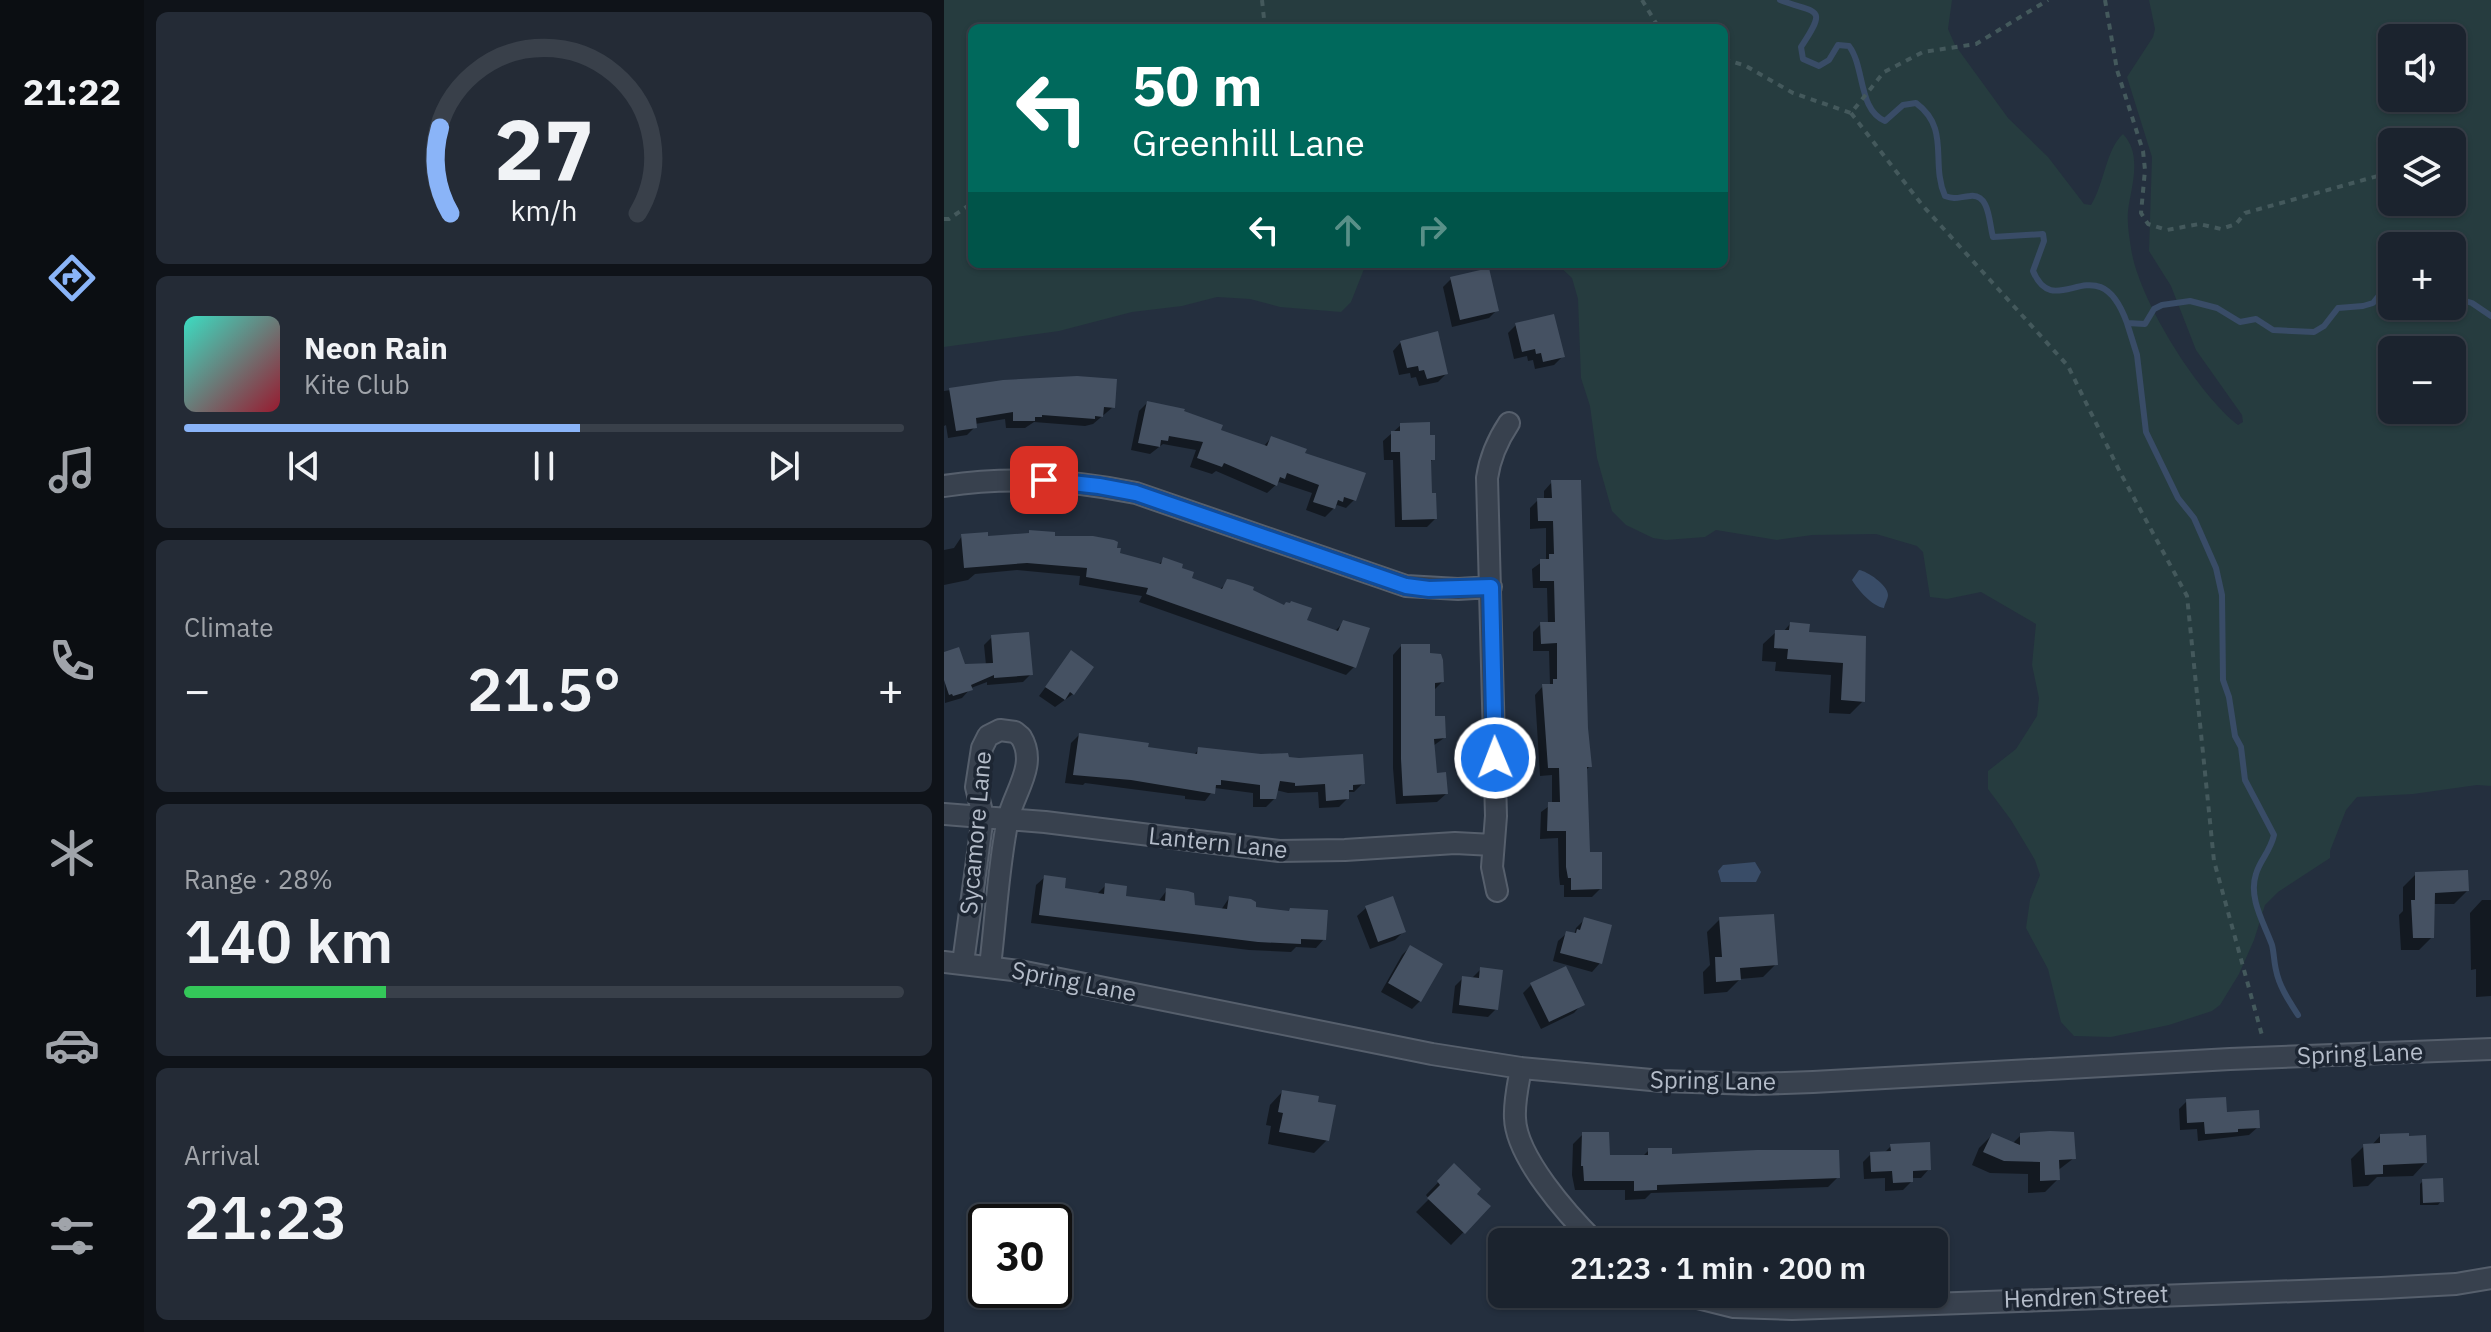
<!DOCTYPE html>
<meta charset="utf-8">
<style>
body{margin:0;font-family:"IBM Plex Sans",sans-serif;background:#242b36;color:#f1f3f6;height:100vh;display:flex;flex-direction:column;font-size:30px;white-space:nowrap}
*{box-sizing:border-box;margin:0}
p{font-size:26px;color:#a0a4aa}
.icon{flex:none;width:44px;height:44px;fill:none;stroke:currentColor;stroke-width:2;stroke-linecap:round;stroke-linejoin:round}
.map{position:relative;flex:1;overflow:hidden}
.side{display:flex;flex-direction:column;gap:12px;padding:12px;background:#0f1319;width:800px}
.side>*{flex:none}
.hud{position:absolute;left:24px;top:24px;width:760px;height:244px;border-radius:12px;box-shadow:0 2px 6px #0004,0 0 0 2px #39404a;background:#00695c;color:#fff;overflow:hidden}
.buttons{position:absolute;left:1434px;top:24px;display:grid;gap:16px}
.buttons a{display:grid;place-items:center;width:88px;height:88px;border-radius:12px;background:#1b232e;box-shadow:0 2px 6px #0004,0 0 0 2px #39404a;font-size:40px}
.speed{position:absolute;left:24px;top:1204px;display:flex;gap:16px;font-size:40px;font-weight:700;text-align:center}
.speed>*{display:grid;place-content:center;width:104px;height:104px;border-radius:50%;background:#1b232e;box-shadow:0 2px 6px #0004,0 0 0 2px #39404a;line-height:1}
.speed .limit{border:4px solid #111;border-radius:12px;background:#fff;color:#111}
.pin{position:absolute;display:grid;place-items:center;width:68px;height:68px;color:#fff;margin:-34px;border-radius:16px;box-shadow:0 4px 12px #0006}
.me{position:absolute;width:88px;margin:-44px;rotate:359deg;stroke-linejoin:round;filter:drop-shadow(0 0 6px #0008)}
.turn{display:flex;align-items:center;gap:28px;height:168px;padding:0 32px;font-size:36px}
.turn .icon{width:104px;height:104px;stroke-width:2.5}
.turn b{display:block;font-size:56px;line-height:68px}
.lanes{display:flex;align-items:center;height:76px;padding:0 32px;background:#0003;justify-content:center;gap:40px;direction:ltr}
.lanes .off{opacity:.35}
.big{font-size:60px;font-weight:600;line-height:1.1}
.side .card{flex:1;display:flex;flex-direction:column;justify-content:center;gap:12px;min-width:0;padding:0 28px;border-radius:12px;background:#242b36}
.side .dial{align-items:center;gap:0}
.dial svg{height:208px;overflow:visible;fill:none;stroke:#39404a;stroke-width:7;stroke-linecap:round;text-anchor:middle}
.dial text{fill:#f1f3f6;stroke:none}
.song{display:flex;align-items:center;gap:24px}
.cover{width:96px;height:96px;border-radius:12px;background:linear-gradient(135deg,hsl(170 70% 55%),hsl(350 70% 35%))}
.played{height:8px;border-radius:4px;background:linear-gradient(90deg,#8ab4f8 55%,#39404a 55%)}
.keys{display:flex;justify-content:space-around;direction:ltr}
.heat{display:flex;justify-content:space-between;align-items:center;font-size:44px;direction:ltr}
.charge{height:12px;border-radius:6px;background:linear-gradient(90deg,#34c759 28%,#39404a 0)}
.trip{position:absolute;left:544px;top:1228px;width:460px;height:80px;border-radius:12px;background:#1b232e;box-shadow:0 2px 6px #0004,0 0 0 2px #39404a;font-weight:600;line-height:80px;text-align:center}
main{display:flex;flex:1;min-height:0}
.menu{display:flex;flex-direction:column;width:144px;justify-content:space-around;align-items:center;background:#0b0e12;color:#a0a4aa}
.menu .icon{width:56px;height:56px}
.menu .active{color:#8ab4f8}
.menu b{font-size:36px;color:#f1f3f6}
.map>svg:first-child{display:block}
.green{fill:#263c3f;fill-rule:evenodd}
.water{fill:#394c67}
.shadow{fill:#0007}
.lines{fill:none;stroke-linecap:round;stroke-linejoin:round}
.stream{stroke:#394c67;stroke-width:6}
.building{fill:#455162}
.minor-casing{stroke:#565f6c;stroke-width:24}
.path{stroke:#44595c;stroke-width:4;stroke-dasharray:6 6;stroke-linecap:butt}
.minor{stroke:#38414e;stroke-width:20}
.route-casing{stroke:#114b97;stroke-width:20}
.route{stroke:#1a73e8;stroke-width:14}
.labels{text-anchor:middle;stroke-width:7;stroke-linejoin:round;paint-order:stroke}
.street-label{font-size:24px;fill:#b4bcc9;stroke:#1d2633}
</style>
<main>
<nav class="menu">
<b>21:22</b>
<svg class="icon active" aria-label="directions" viewBox="0 0 24 24"><path d="M12 3l9 9-9 9-9-9zM9 14v-3h6M13 9l2 2-2 2"/></svg>
<svg class="icon" aria-label="music" viewBox="0 0 24 24"><path d="M9 18V5l10-2v13"/><circle cx="6" cy="18" r="3"/><circle cx="16" cy="16" r="3"/></svg>
<svg class="icon" aria-label="phone" viewBox="0 0 24 24"><path d="M5 4h4l2 5-3 2q2 4 5 5l2-3 5 2v4C11 20 4 13 5 4z"/></svg>
<svg class="icon" aria-label="climate" viewBox="0 0 24 24"><path d="M12 3v18M4 7l16 10M4 17L20 7"/></svg>
<svg class="icon" aria-label="car" viewBox="0 0 24 24"><path d="M5 17H2v-5l4-1 3-4h7l3 4 3 1v5h-3M9 17h6M6 11h13"/><circle cx="7" cy="17" r="2"/><circle cx="17" cy="17" r="2"/></svg>
<svg class="icon" aria-label="filters" viewBox="0 0 24 24"><path d="M4 7h16M4 17h16"/><circle cx="9" cy="7" r="2"/><circle cx="15" cy="17" r="2"/></svg>
</nav>
<section class="side">
<div class="card dial"><svg viewBox="0 0 100 80">
<path d="M14 69A42 42 0 1 1 86 69"/>
<path d="M14 69A42 42 0 0 1 10 36" stroke="#8ab4f8"/>
<text x="50" y="56" font-size="32" font-weight="700">27</text>
<text x="50" y="72" font-size="11">km/h</text>
</svg></div>
<div class="card">
<div class="song"><i class="cover"></i><div><b>Neon Rain</b><p>Kite Club</p></div></div>
<div class="played"></div>
<div class="keys"><svg class="icon" aria-label="previous" viewBox="0 0 24 24"><path d="M18 5L8 12l10 7zM5 5v14"/></svg><svg class="icon" aria-label="pause" viewBox="0 0 24 24"><path d="M8 5v14M16 5v14"/></svg><svg class="icon" aria-label="next" viewBox="0 0 24 24"><path d="M6 5l10 7-10 7zM19 5v14"/></svg></div>
</div>
<div class="card"><p>Climate</p>
<div class="heat"><a>−</a><b class="big">21.5°</b><a>+</a></div>
</div>
<div class="card"><p>Range · 28%</p><b class="big">140 km</b><div class="charge"></div></div>
<div class="card"><p>Arrival</p><b class="big">21:23</b></div>
</section>
<div class="map">
<svg width="1547" height="1332" viewBox="0 0 1547 1332">
<rect width="100%" height="100%" fill="#242f3e"/>
<path class="green" d="M0 0H1008L1004 29 1011 45 1064 118 1104 157 1140 204 1147 205C1160 185 1162 149 1179 134 1199 155 1187 187 1184 211 1183 223 1185 236 1187 248 1194 299 1254 394 1294 425L1299 422 1298 415 1252 350 1227 286 1205 251 1208 157 1183 77 1209 37 1211 29 1205 0H1547V786L1533 785 1469 794 1413 797 1402 810 1386 851V858L1334 892 1321 905 1310 940 1295 974 1276 1005 1268 1011 1225 1025 1167 1037 1130 1036 1117 1022 1104 969 1082 928 1086 900 1096 875 1091 860 1067 820 1044 789V771L1072 749 1093 716 1095 698 1088 665 1092 624 1037 592 1003 599 986 597 979 552 973 546 932 534 868 535 833 540 772 530 761 537 722 540 709 538 682 525 668 511 653 458 646 406 637 378 634 299 628 278 613 264H780V28H28V264H422L407 302 397 312 336 307 306 299 273 297 238 306 188 312 115 331 0 347ZM1448 38H1508V98H1448ZM1448 142H1508V202H1448ZM1448 246H1508V306H1448ZM1448 350H1508V410H1448Z"/>
<path class="water" d="M915 570C923 571 944 585 944 595 944 599 941 603 940 608 928 606 914 590 908 580Z
M811 862 817 872 812 882H777L774 871 779 865Z"/>
<path class="shadow" d="M507 279 553 310 545 318 508 327 499 287Z
M572 325 619 356 610 365 591 369 589 360 584 361 583 356 570 359 564 333Z
M457 342 502 374 494 382 475 386 472 377 467 378 466 373 455 375 449 351Z
M60 382 169 407 149 424 141 426 90 422 81 428H62L61 419 31 424V427L23 435 4 438 2 425 0 426V391Z
M203 403 319 447 327 438 359 454 410 500 402 508 393 505 381 517 362 510 368 493 335 482 323 493 272 471 268 474 246 467 252 450 219 444 206 454 187 450 195 411Z
M457 425 489 459 485 463 486 495 491 519 483 527H451L449 460H440L439 441Z
M608 482 646 766 641 771 644 854 656 889 648 897H620V885H616L615 876 614 838 596 839 597 812 608 804V775L596 776 591 695 599 686 606 685 605 651H589V632L597 624H604L603 588H589L588 569 602 559V528L586 529V508L594 500H600V491Z
M86 532 214 565 219 560 235 569 245 579 275 590 284 582 361 621 390 632 400 622 410 667 402 675 195 602 198 596 135 585 136 576 73 570 31 574 24 580 0 585V550L10 548 18 536 43 538 83 535Z
M846 624 863 634 920 638 919 701 906 714 885 713 887 675 831 671 832 662 818 661 819 644 832 632H839Z
M48 637 87 674 79 682 43 685V682L27 688 18 698 1 703 0 654 19 666 42 665 40 645Z
M457 646 484 655 498 682 489 691V718L500 738 489 746 491 775 502 794 493 802 452 804 449 768V655Z
M127 653 129 694 111 707 95 696Z
M135 735 202 749 249 756 255 749 343 758 419 783 410 792H404L403 799 395 807 375 808 374 792 344 793 332 790 331 798 322 807H309V793L271 788 261 801 241 799V796L141 783 139 785 121 783 127 743Z
M1472 874 1523 891 1510 904H1489L1488 937 1475 950H1457L1455 915 1459 911V887Z
M101 877 119 890 154 893 162 885 180 898 214 902 223 890 249 907 277 910 285 898 309 909 344 912 380 939 372 948 352 947 347 952 305 950 87 923 92 885Z
M448 899 460 931 451 940 426 949 413 916 422 908Z
M1538 900H1547V996L1532 997V969L1527 970 1526 913Z
M776 919 832 964 819 977 796 979 783 992 760 994 759 972 766 965 763 932Z
M640 920 656 963 648 972 609 961 614 941 623 933 630 935 632 928Z
M466 947 476 1001 468 1009 437 992 458 955Z
M621 968 638 1004 630 1013 597 1029 579 993 587 985Z
M537 969 552 1009 544 1017 508 1013 511 986 519 978 529 977Z
M338 1092 383 1140 370 1153 324 1144 327 1126 322 1125 326 1105Z
M1243 1101 1281 1114 1314 1127 1305 1135 1254 1141 1253 1129 1236 1130 1235 1109Z
M639 1134 664 1158 698 1157 705 1150 726 1156 894 1177 884 1187 707 1193 701 1199 681 1200V1190H631L628 1175 629 1144Z
M1048 1135 1068 1144 1077 1135 1130 1158 1113 1171 1114 1179 1101 1192 1084 1193V1174L1046 1173 1028 1165 1035 1148Z
M1436 1136 1481 1163 1469 1176 1433 1177 1424 1186 1409 1187 1407 1159 1420 1146H1427Z
M947 1146 985 1169 977 1178H967V1182L959 1190 941 1191V1178L920 1179 919 1162 927 1154 940 1153Z
M510 1166 530 1194 544 1207 507 1245 472 1212 485 1199 482 1195Z
M1479 1181 1497 1201 1494 1205H1476V1184Z
M973 1231H987V1238H996L997 1267 990 1274V1242H866L965 1240Z
M815 1240V1242H766L768 1241Z"/>
<g class="lines">
<path class="stream" d="M836 0C872 14 885 5 857 47L859 59 875 66 885 60 894 45 905 46C921 67 914 110 941 121L959 105 972 103C1007 129 986 162 1001 196 1011 200 1015 197 1026 196 1046 193 1045 224 1049 237L1099 234 1100 241 1089 271C1111 325 1154 242 1183 323L1201 324 1210 309 1218 305 1246 301 1273 308 1296 322 1312 319 1329 330 1370 332 1380 326 1394 308 1419 306 1429 303 1441 288 1448 291
M1508 297 1528 303 1547 316
M1183 323 1193 355 1202 432 1234 498 1250 518 1272 568 1278 595 1279 680 1285 697 1291 736 1297 747 1301 780 1330 835C1326 852 1316 860 1312 874 1304 898 1320 923 1328 945 1330 953 1330 962 1332 970 1335 986 1345 1001 1354 1015"/>
</g>
<path class="building" d="M545 268 555 311 516 320 506 277Z
M610 314 621 357 599 362 597 353 592 354 591 349 578 352 571 323Z
M494 331 504 374 483 379 480 370 475 371 474 366 463 368 456 341Z
M133 376 173 379 171 408 160 407 159 417 151 416V419L98 415V417H91V421H69V412L32 418 33 428 12 431 5 388 59 380Z
M203 401 241 409 240 411 279 425 277 430 323 446 327 436 363 449 361 453 422 473 412 501 400 497 399 502 394 500 391 509 369 502 375 485 343 473 341 479 336 477 333 486 280 463 278 467 253 458 259 442 225 436 224 441 217 440 216 447 194 443Z
M486 422V435H491V460H487L488 493H492L493 519 458 520 456 452H447V431H456V423Z
M607 480H637L644 728 648 767H643L646 852H658V889L627 890V878H624L622 867V831H603L604 802H616L615 768H604L598 684H609V679H613V643L597 644 596 622H611L610 581H596V559H605V554H610L609 521H594L593 498H608Z
M85 530 111 532V536H149L170 540 174 542 173 548H177L176 553 217 564 219 557 239 564 238 568 250 572 248 578 278 589 283 579 290 580 310 587 309 590 340 605 342 602 346 603 347 601 368 608 363 620 394 631 399 620 426 628 412 668 202 594 204 588 142 577 143 568 83 563 20 568 17 534 44 532V536L85 533Z
M846 622 866 624 865 632 922 636 921 702 897 700 899 663 843 659 844 649 830 648 831 630H845Z
M85 632 89 675 50 678V675L27 685 29 690 9 696 8 694 5 695 0 680V652L15 647 21 664 49 663 47 635Z
M457 644H486V653L497 654 499 660 500 682 491 683V716H501L502 738 490 739 493 773 502 772 504 794 459 796 457 759Z
M127 650 150 667 130 695 126 692 121 700 101 687Z
M135 733 205 743 204 747 253 754 254 747 317 754 344 753 345 757 355 758 419 754 421 784 409 785V790H405V799L382 801 381 784 351 786V783L336 781 332 799H316V785L277 780V785H272L271 794 187 780 129 775Z
M1524 870 1525 891 1491 893 1490 938H1469L1467 900H1471V872Z
M100 875 122 878 121 888 160 894 161 883 183 886 182 896 221 901 222 888 244 891 250 893 251 905 283 909 285 896 307 899 312 902V907L345 911 346 908 384 910 382 940 357 939V944L314 942 95 915Z
M449 896 462 932 434 942 421 906Z
M830 914 834 965 796 968 797 980 772 982 771 957H778L775 917Z
M640 917 668 925 658 964 616 953 622 931 632 933 633 929 636 930Z
M466 945 499 964 477 1002 444 983Z
M622 966 641 1005 605 1022 586 983Z
M536 967 559 970 554 1010 515 1005 518 976 535 978Z
M338 1090 375 1096 374 1102 392 1105 385 1141 335 1132 339 1113 334 1112Z
M1282 1097 1283 1112 1315 1110 1316 1128 1294 1129V1132L1261 1134 1260 1122 1243 1123 1242 1099Z
M1106 1131 1130 1132 1132 1159 1115 1160 1116 1180 1096 1181V1162L1060 1161 1039 1152 1048 1133 1076 1145V1133Z
M638 1132H665L666 1155H704V1148H728V1154L813 1150H895L896 1178 713 1185V1190L690 1191V1181H640L639 1166H637Z
M1465 1133V1136L1482 1135 1483 1163 1439 1165V1174L1421 1175 1419 1144 1436 1143V1134Z
M986 1142 987 1170 969 1171V1182L949 1183 948 1171 927 1172 926 1152 947 1151 946 1144Z
M510 1163 537 1189 533 1194 547 1206 521 1234 483 1198 496 1185 493 1181Z
M1499 1178 1500 1202 1479 1203 1478 1179Z"/>
<g class="lines">
<defs>
<path id="minor" d="M0 486C65 476 128 480 192 493L462 586 514 589 547 587
M0 814 101 822 335 851 401 850 511 843 549 845
M553 891 548 867 552 816 543 478C546 457 553 441 565 423
M0 962 76 971 488 1054 577 1068 718 1081 810 1084 869 1082 1286 1059 1547 1049
M19 963 39 816 32 787 38 748 44 736 56 730 71 732 77 737C94 765 70 792 64 819 54 867 52 918 46 966
M577 1068C574 1085 570 1102 571 1118 572 1157 624 1215 651 1242
M738 1294 790 1307 848 1309 1437 1288 1512 1284 1547 1278"/>
</defs>
<use href="#minor" class="minor-casing"/>
<path class="path" d="M318 0 321 28
M698 0 715 28
M1161 0 1173 70 1199 151 1201 170 1197 213 1204 224 1223 230 1255 224 1277 229 1292 224 1301 213 1448 172
M780 59 802 66 849 93 907 113 940 72 979 52 1032 44 1104 0
M907 113 979 206 1124 366 1177 474 1243 596 1270 861 1319 1039
M1508 156 1512 155
M0 219H5L28 203"/>
<use href="#minor" class="minor"/>
</g>
<g class="lines">
<defs>
<path id="route" d="M100 480 155 486 192 493 462 586 485 589 547 587 551 758"/>
</defs>
<use href="#route" class="route-casing"/>
<use href="#route" class="route"/>
</g>
<g class="labels">
<g class="street-label">
<text transform="translate(32 833) rotate(-85)" y="8">Sycamore Lane</text>
<text transform="translate(274 843) rotate(6)" y="8">Lantern Lane</text>
<text transform="translate(130 982) rotate(11)" y="8">Spring Lane</text>
<text transform="translate(1416 1054) rotate(-2)" y="8">Spring Lane</text>
<text transform="translate(769 1081) rotate(1)" y="8">Spring Lane</text>
<text transform="translate(1142 1297) rotate(-2)" y="8">Hendren Street</text>
</g>
</g>
</svg>
<div class="buttons">
<a><svg class="icon" aria-label="sound" viewBox="0 0 24 24"><path d="M4 9h4l5-4v14l-5-4H4zM17 9q2 3 0 6"/></svg></a>
<a><svg class="icon" aria-label="layers" viewBox="0 0 24 24"><path d="M12 4l9 5-9 5-9-5zM3 14l9 5 9-5"/></svg></a>
<a>+</a>
<a>−</a>
</div>
<div class="speed"><div class="limit">30</div></div>
<div class="pin" style="left:100px;top:480px;background:#d93025"><svg class="icon" aria-label="arrive" viewBox="0 0 24 24"><path d="M6 21V4h12l-3 4 3 4H6"/></svg></div>
<svg class="me" style="left:551px;top:758px" viewBox="-20 -20 40 40"><circle r="17" fill="#1a73e8" stroke="#fff" stroke-width="3"/><path d="M0-11L8 9 0 5-8 9z" fill="#fff"/></svg>
<div class="trip">21:23 · 1 min · 200 m</div>
<div class="hud">
<div class="turn"><svg class="icon" aria-label="left" viewBox="0 0 24 24"><path d="M17 20v-9H6M10 6l-5 5 5 5"/></svg><div><b>50 m</b>Greenhill Lane</div></div>
<div class="lanes"><svg class="icon" aria-label="left" viewBox="0 0 24 24"><path d="M17 20v-9H6M10 6l-5 5 5 5"/></svg><svg class="icon off" aria-label="ahead" viewBox="0 0 24 24"><path d="M12 20V5M6 11l6-6 6 6"/></svg><svg class="icon off" aria-label="right" viewBox="0 0 24 24"><path d="M7 20v-9h11M14 6l5 5-5 5"/></svg></div>
</div>
</div>
</main>
